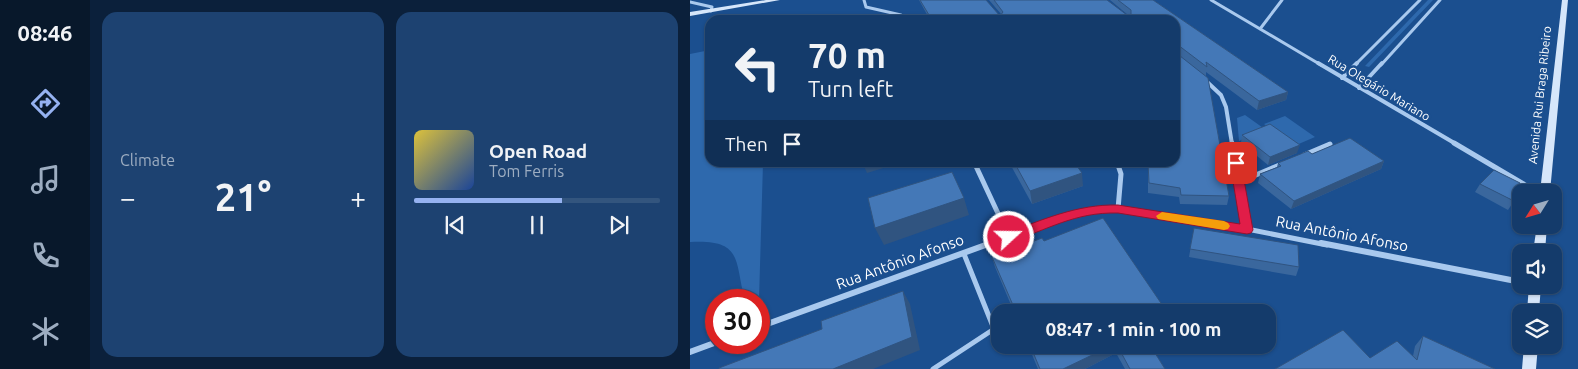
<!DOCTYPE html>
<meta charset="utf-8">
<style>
body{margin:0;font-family:Ubuntu,sans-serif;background:#1d4271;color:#f1f3f6;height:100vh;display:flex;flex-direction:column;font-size:19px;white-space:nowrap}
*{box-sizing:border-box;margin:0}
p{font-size:16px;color:#9dadc1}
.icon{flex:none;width:28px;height:28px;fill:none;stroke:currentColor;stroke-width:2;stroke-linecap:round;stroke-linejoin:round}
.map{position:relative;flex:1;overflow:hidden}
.details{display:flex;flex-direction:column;gap:12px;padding:12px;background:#0b203b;width:600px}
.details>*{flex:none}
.hud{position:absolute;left:15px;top:15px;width:475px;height:152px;border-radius:15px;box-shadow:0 1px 4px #0004,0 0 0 1px #33557e;background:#143b6b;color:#f1f3f6;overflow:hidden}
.needle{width:32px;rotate:233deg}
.buttons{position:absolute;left:822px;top:184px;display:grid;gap:10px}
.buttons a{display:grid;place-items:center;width:50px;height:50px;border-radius:10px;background:#143b6b;box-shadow:0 1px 4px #0004,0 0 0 1px #33557e;font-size:25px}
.speed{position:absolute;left:15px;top:289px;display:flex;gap:10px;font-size:25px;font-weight:700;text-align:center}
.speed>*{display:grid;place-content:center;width:65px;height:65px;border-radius:50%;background:#143b6b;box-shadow:0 1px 4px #0004,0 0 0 1px #33557e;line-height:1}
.speed .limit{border:8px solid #d22;background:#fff;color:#111}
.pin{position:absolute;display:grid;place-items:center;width:42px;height:42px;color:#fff;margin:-21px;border-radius:10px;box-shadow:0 2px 8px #0006}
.me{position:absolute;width:55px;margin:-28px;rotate:69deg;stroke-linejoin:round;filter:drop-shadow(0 0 4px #0008)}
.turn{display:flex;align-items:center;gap:18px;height:105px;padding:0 20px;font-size:22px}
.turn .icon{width:65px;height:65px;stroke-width:2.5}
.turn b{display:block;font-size:35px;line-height:42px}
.then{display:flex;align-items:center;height:48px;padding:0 20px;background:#0003;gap:10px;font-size:19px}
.big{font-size:38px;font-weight:600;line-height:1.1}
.details .widget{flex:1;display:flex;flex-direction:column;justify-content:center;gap:8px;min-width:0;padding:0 18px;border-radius:15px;background:#1d4271}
.song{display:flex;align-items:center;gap:15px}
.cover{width:60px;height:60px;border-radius:8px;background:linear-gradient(135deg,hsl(50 70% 55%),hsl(220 70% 35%))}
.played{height:5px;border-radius:2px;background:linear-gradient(90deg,#95b2f1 60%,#33557e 60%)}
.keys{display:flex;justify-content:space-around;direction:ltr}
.heat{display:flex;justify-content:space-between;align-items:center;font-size:28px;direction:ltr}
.details .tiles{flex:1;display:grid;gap:12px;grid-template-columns:repeat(2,1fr)}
.trip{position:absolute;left:301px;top:304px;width:285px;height:50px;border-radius:15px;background:#143b6b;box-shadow:0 1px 4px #0004,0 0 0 1px #33557e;font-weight:600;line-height:50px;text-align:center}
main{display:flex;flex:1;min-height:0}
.dock{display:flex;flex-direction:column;width:90px;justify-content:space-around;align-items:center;background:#08182b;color:#9dadc1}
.dock .icon{width:35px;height:35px}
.dock .active{color:#95b2f1}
.dock b{font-size:22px;color:#f1f3f6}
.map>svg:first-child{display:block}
.green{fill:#2e69ad}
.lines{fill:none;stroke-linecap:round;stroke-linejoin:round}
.lane{stroke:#a9c9ee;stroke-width:5}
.street-far3{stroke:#a9c9ee;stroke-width:3}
.street-far2{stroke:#a9c9ee;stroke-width:4}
.street-far1{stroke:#a9c9ee;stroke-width:5}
.street{stroke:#a9c9ee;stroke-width:6}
.secondary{fill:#d6e6fa;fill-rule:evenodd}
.wall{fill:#3a679d}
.shaded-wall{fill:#305480}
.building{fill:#4478b7;stroke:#305480}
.route{fill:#e11d48;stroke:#92132f}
.slow{fill:#f59e0b}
.labels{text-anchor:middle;stroke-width:5;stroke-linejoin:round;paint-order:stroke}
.far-street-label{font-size:12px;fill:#fff;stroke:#1b4f8f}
.street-label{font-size:15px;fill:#fff;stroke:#1b4f8f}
</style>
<main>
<nav class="dock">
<b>08:46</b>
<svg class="icon active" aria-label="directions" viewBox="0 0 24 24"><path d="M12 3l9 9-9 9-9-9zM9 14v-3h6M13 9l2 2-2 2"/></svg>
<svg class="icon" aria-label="music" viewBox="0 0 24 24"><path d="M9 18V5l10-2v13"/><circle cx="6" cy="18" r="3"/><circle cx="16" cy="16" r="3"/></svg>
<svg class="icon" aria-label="phone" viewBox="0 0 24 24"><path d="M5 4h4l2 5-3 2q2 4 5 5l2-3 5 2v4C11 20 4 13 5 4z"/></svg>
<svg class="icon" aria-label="climate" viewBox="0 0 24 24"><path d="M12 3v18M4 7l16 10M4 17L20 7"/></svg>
</nav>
<section class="details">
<div class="tiles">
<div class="widget"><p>Climate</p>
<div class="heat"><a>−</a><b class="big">21°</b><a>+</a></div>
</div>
<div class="widget">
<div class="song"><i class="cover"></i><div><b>Open Road</b><p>Tom Ferris</p></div></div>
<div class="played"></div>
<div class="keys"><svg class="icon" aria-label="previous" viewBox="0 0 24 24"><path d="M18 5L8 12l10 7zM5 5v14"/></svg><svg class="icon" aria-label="pause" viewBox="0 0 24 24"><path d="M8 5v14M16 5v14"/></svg><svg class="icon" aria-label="next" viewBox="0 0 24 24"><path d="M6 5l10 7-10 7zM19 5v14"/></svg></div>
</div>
</div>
</section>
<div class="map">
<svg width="888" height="369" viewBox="0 0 888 369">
<rect width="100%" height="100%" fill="#1b4f8f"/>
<path class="green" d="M738 0H743L679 67 675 66Z
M20 50V162L73 163 69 300H55C44 261 54 239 0 242V54Z
M555 115 576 130 549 141 547 118Z
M595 116 625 137 604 146 574 124Z"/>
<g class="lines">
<path class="lane" d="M243 369 304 329 274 254"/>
<path class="street-far3" d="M174 0 176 7 211 15 218 20
M521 0 631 65
M0 2 22 7 21 11
M570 29 592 0
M665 65 730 0
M691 65 750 0"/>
<path class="street-far2" d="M628 63 766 144
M652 78 667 63
M515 80 531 95 536 107 542 144
M669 88 692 63"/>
<path class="street-far1" d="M542 143 557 229
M764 143 847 192
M614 155 640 144
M284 162 319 237
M427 162 431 174 428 209
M549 182 592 164
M298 245C341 227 381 211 428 209L557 229 637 245"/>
<path class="street" d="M631 243 831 282
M69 327 301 243
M0 352 27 342"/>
<path class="secondary" d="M76 0H90L0 16V12Z
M872 0H878L860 192H850Z
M847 225H857L855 252H843Z
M839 285H851L849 312H837Z
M834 345H848L846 369H832Z"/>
</g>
<path class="wall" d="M229 0H296L310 16 311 14 299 0H417L437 15H438L420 0H463L598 92 596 100 567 110 516 72V76L539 196 537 205 490 204 489 197 458 193V162H485V20H240Z
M552 135 607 153 578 165 551 143Z
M622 154 694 161 691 169 601 209 568 183 570 174 587 167 588 163Z
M319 162H384L393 186 342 204Z
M790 184 824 201 818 210 785 192Z
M504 228 609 267 606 276 499 257Z
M354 241 475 309V312H324L305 267 302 257Z
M733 336 805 369 680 358 723 356 725 346Z
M338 345H460L475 369H435L426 353 395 369H348Z"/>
<path class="shaded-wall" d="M598 92 596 100 567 110 569 101Z
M610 145 607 153 578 165 580 157Z
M694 161 691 169 601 209 604 201Z
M172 162H213L177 173Z
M392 173 393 186 342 204 340 191Z
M274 198 279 215 194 245 185 228Z
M213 291 220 304 230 350 183 369H143Z
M423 345H426V353L395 369H373Z"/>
<path class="building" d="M230 0H296L310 16 313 12 304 0H417L437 15H441V10L428 0H463L598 92 569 101 516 62 517 67 488 45H485V20H330L329 18 327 20H242Z
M485 52 518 78 539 196 491 195 490 188 459 183 458 162H485Z
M580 124 610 145 580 157 552 135Z
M660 138 694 161 604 201 570 174 591 166 588 163 618 151 622 154Z
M324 162H384L392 173 340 191Z
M804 170 830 183 824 201 790 184Z
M262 172 274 198 185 228 178 198Z
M413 218 475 309 468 312H326L302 257 352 238 354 241Z
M504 228 608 245 609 267 500 249Z
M213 291 222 337 143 369H29V368L132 329 131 321Z
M653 330 680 358 707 341 727 360 733 336 805 369H585Z
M340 345H423L373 369H350Z
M427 345H460L475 369H440Z"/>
<path class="route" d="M546 159 551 163 563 230 561 233 557 234 428 213C384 212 358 230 319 242L314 241 313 237 314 234C352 220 387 204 428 205L550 224 540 163Z"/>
<path class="slow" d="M472 212 534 221 538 223 540 226 538 229 534 230 468 219 466 216Z"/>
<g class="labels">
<g class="far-street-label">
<text transform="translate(689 88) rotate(31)" y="4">Rua Olegário Mariano</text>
<text transform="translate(850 95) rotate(-84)" y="4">Avenida Rui Braga Ribeiro</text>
</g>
<g class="street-label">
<text transform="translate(652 234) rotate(11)" y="5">Rua Antônio Afonso</text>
<text transform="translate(210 262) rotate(-20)" y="5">Rua Antônio Afonso</text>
</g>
</g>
</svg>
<div class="buttons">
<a><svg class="needle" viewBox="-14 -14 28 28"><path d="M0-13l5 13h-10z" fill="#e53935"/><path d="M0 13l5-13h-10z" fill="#9dadc1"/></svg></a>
<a><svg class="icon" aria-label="sound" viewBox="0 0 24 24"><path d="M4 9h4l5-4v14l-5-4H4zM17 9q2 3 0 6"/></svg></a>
<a><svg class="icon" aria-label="layers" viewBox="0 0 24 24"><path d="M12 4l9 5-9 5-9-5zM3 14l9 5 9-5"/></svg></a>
</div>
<div class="speed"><div class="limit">30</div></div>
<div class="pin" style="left:546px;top:163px;background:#d93025"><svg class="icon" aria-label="arrive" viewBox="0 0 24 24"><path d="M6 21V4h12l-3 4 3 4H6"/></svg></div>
<svg class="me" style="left:319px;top:237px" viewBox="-20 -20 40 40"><circle r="17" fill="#e11d48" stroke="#fff" stroke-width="3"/><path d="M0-11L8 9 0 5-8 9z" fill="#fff"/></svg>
<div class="trip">08:47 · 1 min · 100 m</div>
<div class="hud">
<div class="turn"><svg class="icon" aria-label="left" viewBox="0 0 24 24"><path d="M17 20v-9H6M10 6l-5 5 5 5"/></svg><div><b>70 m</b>Turn left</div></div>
<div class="then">Then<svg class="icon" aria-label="arrive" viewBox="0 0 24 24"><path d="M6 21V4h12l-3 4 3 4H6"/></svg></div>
</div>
</div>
</main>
